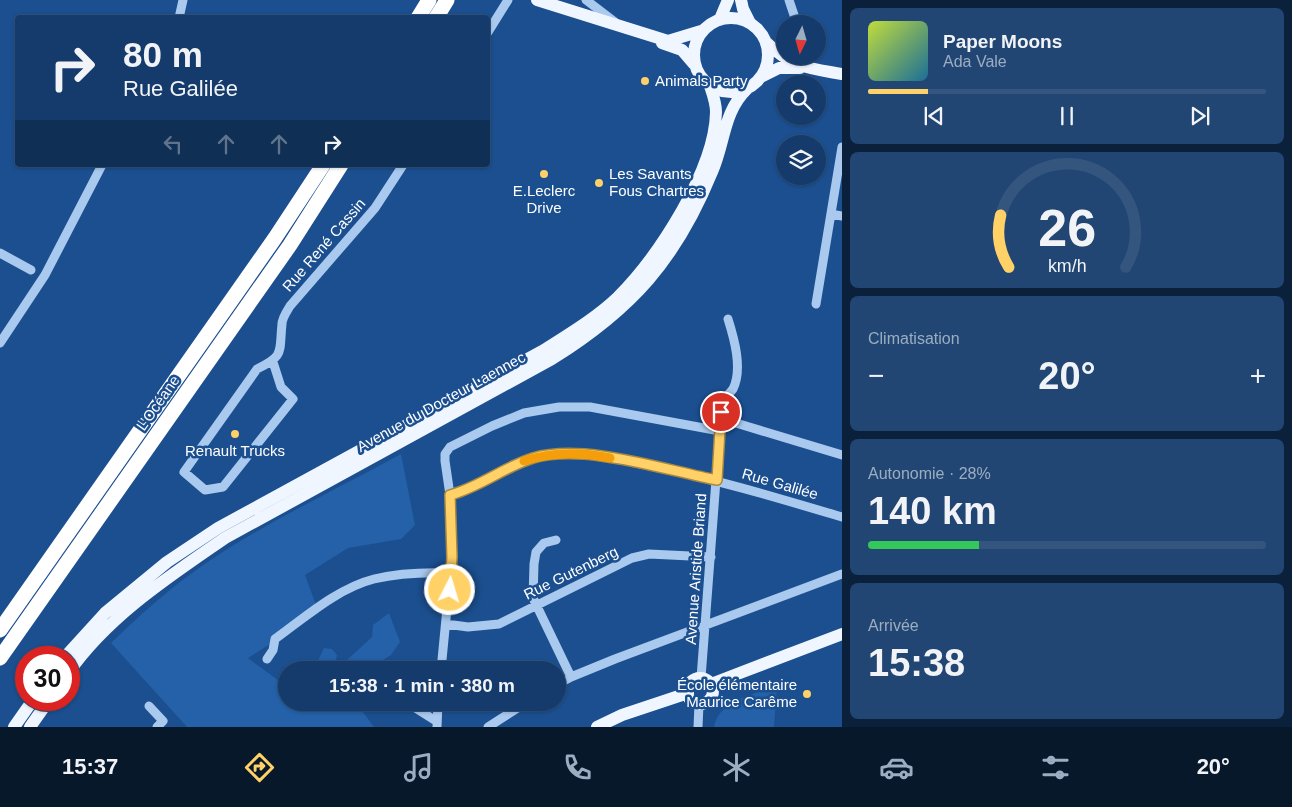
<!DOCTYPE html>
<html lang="fr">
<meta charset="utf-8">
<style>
body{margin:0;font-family:Arial,sans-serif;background:#214673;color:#f1f3f6;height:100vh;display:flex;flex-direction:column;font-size:19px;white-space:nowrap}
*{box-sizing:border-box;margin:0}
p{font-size:16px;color:#9dadc1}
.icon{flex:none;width:28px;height:28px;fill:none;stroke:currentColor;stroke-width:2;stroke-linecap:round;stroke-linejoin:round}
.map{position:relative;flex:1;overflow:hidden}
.sheet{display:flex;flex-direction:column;gap:8px;padding:8px;background:#0b203b;width:450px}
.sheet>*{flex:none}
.top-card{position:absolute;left:15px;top:15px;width:475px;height:152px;border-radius:5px;box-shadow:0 1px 4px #0004,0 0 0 1px #33557e;background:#143b6b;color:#f1f3f6;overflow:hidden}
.needle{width:32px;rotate:185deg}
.fabs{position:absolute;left:776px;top:15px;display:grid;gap:10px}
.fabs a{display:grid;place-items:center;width:50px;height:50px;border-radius:50%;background:#143b6b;box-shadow:0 1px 4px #0004,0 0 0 1px #33557e;font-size:25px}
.speed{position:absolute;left:15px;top:646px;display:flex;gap:10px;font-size:25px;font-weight:700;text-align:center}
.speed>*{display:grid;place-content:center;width:65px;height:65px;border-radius:50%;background:#143b6b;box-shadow:0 1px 4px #0004,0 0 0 1px #33557e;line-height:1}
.speed .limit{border:8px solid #d22;background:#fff;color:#111}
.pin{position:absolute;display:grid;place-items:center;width:42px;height:42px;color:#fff;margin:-21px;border:2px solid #fff;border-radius:50%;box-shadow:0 1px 5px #0007}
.me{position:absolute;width:55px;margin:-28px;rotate:5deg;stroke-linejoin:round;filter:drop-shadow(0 0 4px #0008)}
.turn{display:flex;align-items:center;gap:18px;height:105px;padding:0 25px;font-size:22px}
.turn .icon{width:65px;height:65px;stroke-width:2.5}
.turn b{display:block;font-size:35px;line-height:42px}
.lanes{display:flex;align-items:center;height:48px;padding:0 25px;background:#0003;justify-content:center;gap:25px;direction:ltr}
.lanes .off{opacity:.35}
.big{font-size:38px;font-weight:800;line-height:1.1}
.sheet .widget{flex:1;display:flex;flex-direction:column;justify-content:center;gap:8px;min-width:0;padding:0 18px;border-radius:8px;background:#214673}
.sheet .dial{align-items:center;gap:0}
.dial svg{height:130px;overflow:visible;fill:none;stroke:#33557e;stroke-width:7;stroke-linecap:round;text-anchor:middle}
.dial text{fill:#f1f3f6;stroke:none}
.song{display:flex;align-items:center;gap:15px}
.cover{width:60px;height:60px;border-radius:8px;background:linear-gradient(135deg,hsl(70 70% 55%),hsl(200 70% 35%))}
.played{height:5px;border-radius:2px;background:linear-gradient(90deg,#ffd166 15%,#33557e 15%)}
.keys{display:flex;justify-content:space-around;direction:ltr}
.heat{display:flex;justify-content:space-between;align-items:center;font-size:28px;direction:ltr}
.charge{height:8px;border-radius:4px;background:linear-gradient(90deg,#34c759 28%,#33557e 0)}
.trip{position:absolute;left:278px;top:661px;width:288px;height:50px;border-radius:25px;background:#143b6b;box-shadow:0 1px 4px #0004,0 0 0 1px #33557e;font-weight:800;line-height:50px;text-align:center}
.menu{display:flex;height:80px;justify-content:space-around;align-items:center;background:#08182b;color:#9dadc1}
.menu .icon{width:35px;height:35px}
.menu .current{color:#ffd166}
.menu b{font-size:22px;color:#f1f3f6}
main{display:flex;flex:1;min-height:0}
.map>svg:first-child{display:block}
.green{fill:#2461a8}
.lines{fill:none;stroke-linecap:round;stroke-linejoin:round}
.minor{stroke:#a9c9ee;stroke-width:9}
.major{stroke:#f0f6ff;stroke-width:12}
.highway{stroke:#fff;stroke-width:15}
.route-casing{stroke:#a68842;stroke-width:12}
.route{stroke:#ffd166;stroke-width:9}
.slow{stroke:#f59e0b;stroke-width:9}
.poi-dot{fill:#ffd166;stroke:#1b4f8f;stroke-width:2}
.labels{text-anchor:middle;stroke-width:5;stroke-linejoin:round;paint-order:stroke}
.poi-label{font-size:15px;fill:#fff;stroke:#1b4f8f;text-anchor:start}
.street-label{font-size:15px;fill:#fff;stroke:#1b4f8f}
</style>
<main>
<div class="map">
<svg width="842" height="727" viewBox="0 0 842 727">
<rect width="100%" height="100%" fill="#1b4f8f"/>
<path class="green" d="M401 454 415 525 401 539 348 548 305 575 319 613 248 658 286 686V702L362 703V711L374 727H187L111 643C138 617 165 592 195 571 259 525 332 492 401 454Z
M389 613 400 642 391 655 367 670H309L317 663 324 648 332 649 337 655 335 665 348 659 372 637 373 625Z
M777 686 774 727H714C719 700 755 694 777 686Z"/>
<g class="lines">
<path class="minor" d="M586 0 615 22
M789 0 797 24
M179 18 183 0
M488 32 508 0
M831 214 842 216
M0 253 31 270
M816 304 842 147
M0 343 45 275 102 165
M273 362 281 387 293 399 223 487 205 490 184 472 257 369C285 356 279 352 282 324 282 318 287 311 290 306L375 208 403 165
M720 424 736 423 842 455
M450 495C481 486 506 463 537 457 576 449 613 458 650 466 715 479 778 498 842 517
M556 540 544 543 536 552 534 564 533 598 571 677
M446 624 468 627 499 624 632 558 649 554 711 557
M267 659 273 650 275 639C304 618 338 588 374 579 399 573 426 572 451 573
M441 670 452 557 450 495 445 461V454L450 447 492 426 524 413 559 407H590L720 431
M701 678 722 401C725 398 730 393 733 389 743 369 734 338 728 319
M556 685 571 677 615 659 842 574
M406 702 436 721
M149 706 163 721 157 727
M437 727 438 702
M488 727 527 702
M698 727 699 704"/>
<path class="major" d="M537 0 668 41 701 31
M741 0 743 9 750 23
M694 55a37 37 0 1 1 74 0a37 37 0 1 1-74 0Z
M720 19 728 0
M662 43 682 50 694 64
M767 43C793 68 808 68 842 74
M761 77 779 68H800
M64 658 105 613 167 562 218 528 544 350C569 334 596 318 618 297 658 257 715 170 716 112 716 103 713 95 710 86
M69 672C108 616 170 576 225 538L552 359C632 309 676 260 712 172 725 143 723 112 747 89
M687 691a13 13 0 1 1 26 0a13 13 0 1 1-26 0Z
M711 684 842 634
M14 727 33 700
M30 727 49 700
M597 727 622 715 688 693"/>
<path class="highway" d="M418 18 429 0
M436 18 447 0
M0 630 275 238 323 165
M0 658 290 245 341 165"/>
</g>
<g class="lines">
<defs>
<path id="route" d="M450 590 452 557 450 495C480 487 504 467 533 458 585 443 664 470 717 480L721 412"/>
</defs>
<use href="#route" class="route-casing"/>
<use href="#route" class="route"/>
<path class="slow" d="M524 461C551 452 582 452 610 458"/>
</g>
<g class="poi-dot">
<circle cx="645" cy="81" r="5"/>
<circle cx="544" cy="174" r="5"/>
<circle cx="599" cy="183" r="5"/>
<circle cx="235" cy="434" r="5"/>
<circle cx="807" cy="694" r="5"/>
</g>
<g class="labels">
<g class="poi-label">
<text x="655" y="86">Animals Party</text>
<text x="609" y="179">Les Savants<tspan x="609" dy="17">Fous Chartres</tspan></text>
<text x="544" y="196" text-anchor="middle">E.Leclerc<tspan x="544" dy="17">Drive</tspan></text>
<text x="235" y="456" text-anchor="middle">Renault Trucks</text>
<text x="797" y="690" text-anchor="end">École élémentaire<tspan x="797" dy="17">Maurice Carême</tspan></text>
</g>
<g class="street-label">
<text transform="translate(324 245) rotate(-49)" y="5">Rue René Cassin</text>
<text transform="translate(441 402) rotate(-29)" y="5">Avenue du Docteur Laennec</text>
<text transform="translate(158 403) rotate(-55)" y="5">L’Océane</text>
<text transform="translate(780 484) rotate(16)" y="5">Rue Galilée</text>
<text transform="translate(696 569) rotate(-86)" y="5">Avenue Aristide Briand</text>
<text transform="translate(571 573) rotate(-26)" y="5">Rue Gutenberg</text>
</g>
</g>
</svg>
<div class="fabs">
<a><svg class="needle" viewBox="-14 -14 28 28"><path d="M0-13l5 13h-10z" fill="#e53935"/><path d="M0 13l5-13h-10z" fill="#9dadc1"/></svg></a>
<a><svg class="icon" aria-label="search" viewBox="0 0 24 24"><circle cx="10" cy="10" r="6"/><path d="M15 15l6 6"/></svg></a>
<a><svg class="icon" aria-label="layers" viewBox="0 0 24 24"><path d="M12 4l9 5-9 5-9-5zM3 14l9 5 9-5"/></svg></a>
</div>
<div class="speed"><div class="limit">30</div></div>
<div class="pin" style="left:721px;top:412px;background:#d93025"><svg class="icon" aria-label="arrive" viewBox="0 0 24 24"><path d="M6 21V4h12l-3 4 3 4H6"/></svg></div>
<svg class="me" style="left:450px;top:590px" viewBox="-20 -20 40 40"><circle r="17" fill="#ffd166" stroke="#fff" stroke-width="3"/><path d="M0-11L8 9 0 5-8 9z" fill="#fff"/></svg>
<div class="trip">15:38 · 1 min · 380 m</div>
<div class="top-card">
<div class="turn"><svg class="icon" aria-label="right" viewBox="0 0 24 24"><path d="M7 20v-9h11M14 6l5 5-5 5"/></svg><div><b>80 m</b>Rue Galilée</div></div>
<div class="lanes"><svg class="icon off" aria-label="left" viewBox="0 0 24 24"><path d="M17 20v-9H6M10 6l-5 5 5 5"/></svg><svg class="icon off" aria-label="ahead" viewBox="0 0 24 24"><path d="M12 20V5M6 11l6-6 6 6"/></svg><svg class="icon off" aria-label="ahead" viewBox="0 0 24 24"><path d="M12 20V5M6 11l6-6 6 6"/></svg><svg class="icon" aria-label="right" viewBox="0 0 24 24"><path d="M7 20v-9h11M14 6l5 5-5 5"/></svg></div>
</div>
</div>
<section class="sheet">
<div class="widget">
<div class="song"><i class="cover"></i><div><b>Paper Moons</b><p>Ada Vale</p></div></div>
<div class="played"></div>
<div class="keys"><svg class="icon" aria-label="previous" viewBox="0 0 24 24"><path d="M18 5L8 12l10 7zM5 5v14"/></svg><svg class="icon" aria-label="pause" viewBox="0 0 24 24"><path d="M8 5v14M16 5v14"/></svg><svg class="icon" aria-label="next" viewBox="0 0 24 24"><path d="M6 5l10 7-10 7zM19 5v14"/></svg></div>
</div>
<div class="widget dial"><svg viewBox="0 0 100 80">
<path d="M14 69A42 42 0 1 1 86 69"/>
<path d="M14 69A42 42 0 0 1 9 37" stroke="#ffd166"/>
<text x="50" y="56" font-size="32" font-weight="700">26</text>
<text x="50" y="72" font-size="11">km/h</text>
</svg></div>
<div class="widget"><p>Climatisation</p>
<div class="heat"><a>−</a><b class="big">20°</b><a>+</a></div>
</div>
<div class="widget"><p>Autonomie · 28%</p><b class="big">140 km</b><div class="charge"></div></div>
<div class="widget"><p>Arrivée</p><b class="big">15:38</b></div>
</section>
</main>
<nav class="menu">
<b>15:37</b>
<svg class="icon current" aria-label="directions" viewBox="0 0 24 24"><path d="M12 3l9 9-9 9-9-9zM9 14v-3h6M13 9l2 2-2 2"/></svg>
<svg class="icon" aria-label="music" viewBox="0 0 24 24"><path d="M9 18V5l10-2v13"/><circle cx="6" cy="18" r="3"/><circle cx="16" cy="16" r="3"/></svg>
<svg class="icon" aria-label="phone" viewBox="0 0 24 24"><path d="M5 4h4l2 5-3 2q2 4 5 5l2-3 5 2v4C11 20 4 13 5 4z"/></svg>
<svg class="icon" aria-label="climate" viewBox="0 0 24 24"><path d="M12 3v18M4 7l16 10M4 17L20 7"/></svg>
<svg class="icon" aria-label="car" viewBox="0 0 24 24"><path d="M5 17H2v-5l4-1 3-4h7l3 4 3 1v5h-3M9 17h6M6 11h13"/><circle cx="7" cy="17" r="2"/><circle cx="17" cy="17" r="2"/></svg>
<svg class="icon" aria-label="filters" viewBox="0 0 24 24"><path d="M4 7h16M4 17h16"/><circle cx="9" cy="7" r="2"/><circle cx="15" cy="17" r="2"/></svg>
<b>20°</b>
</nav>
